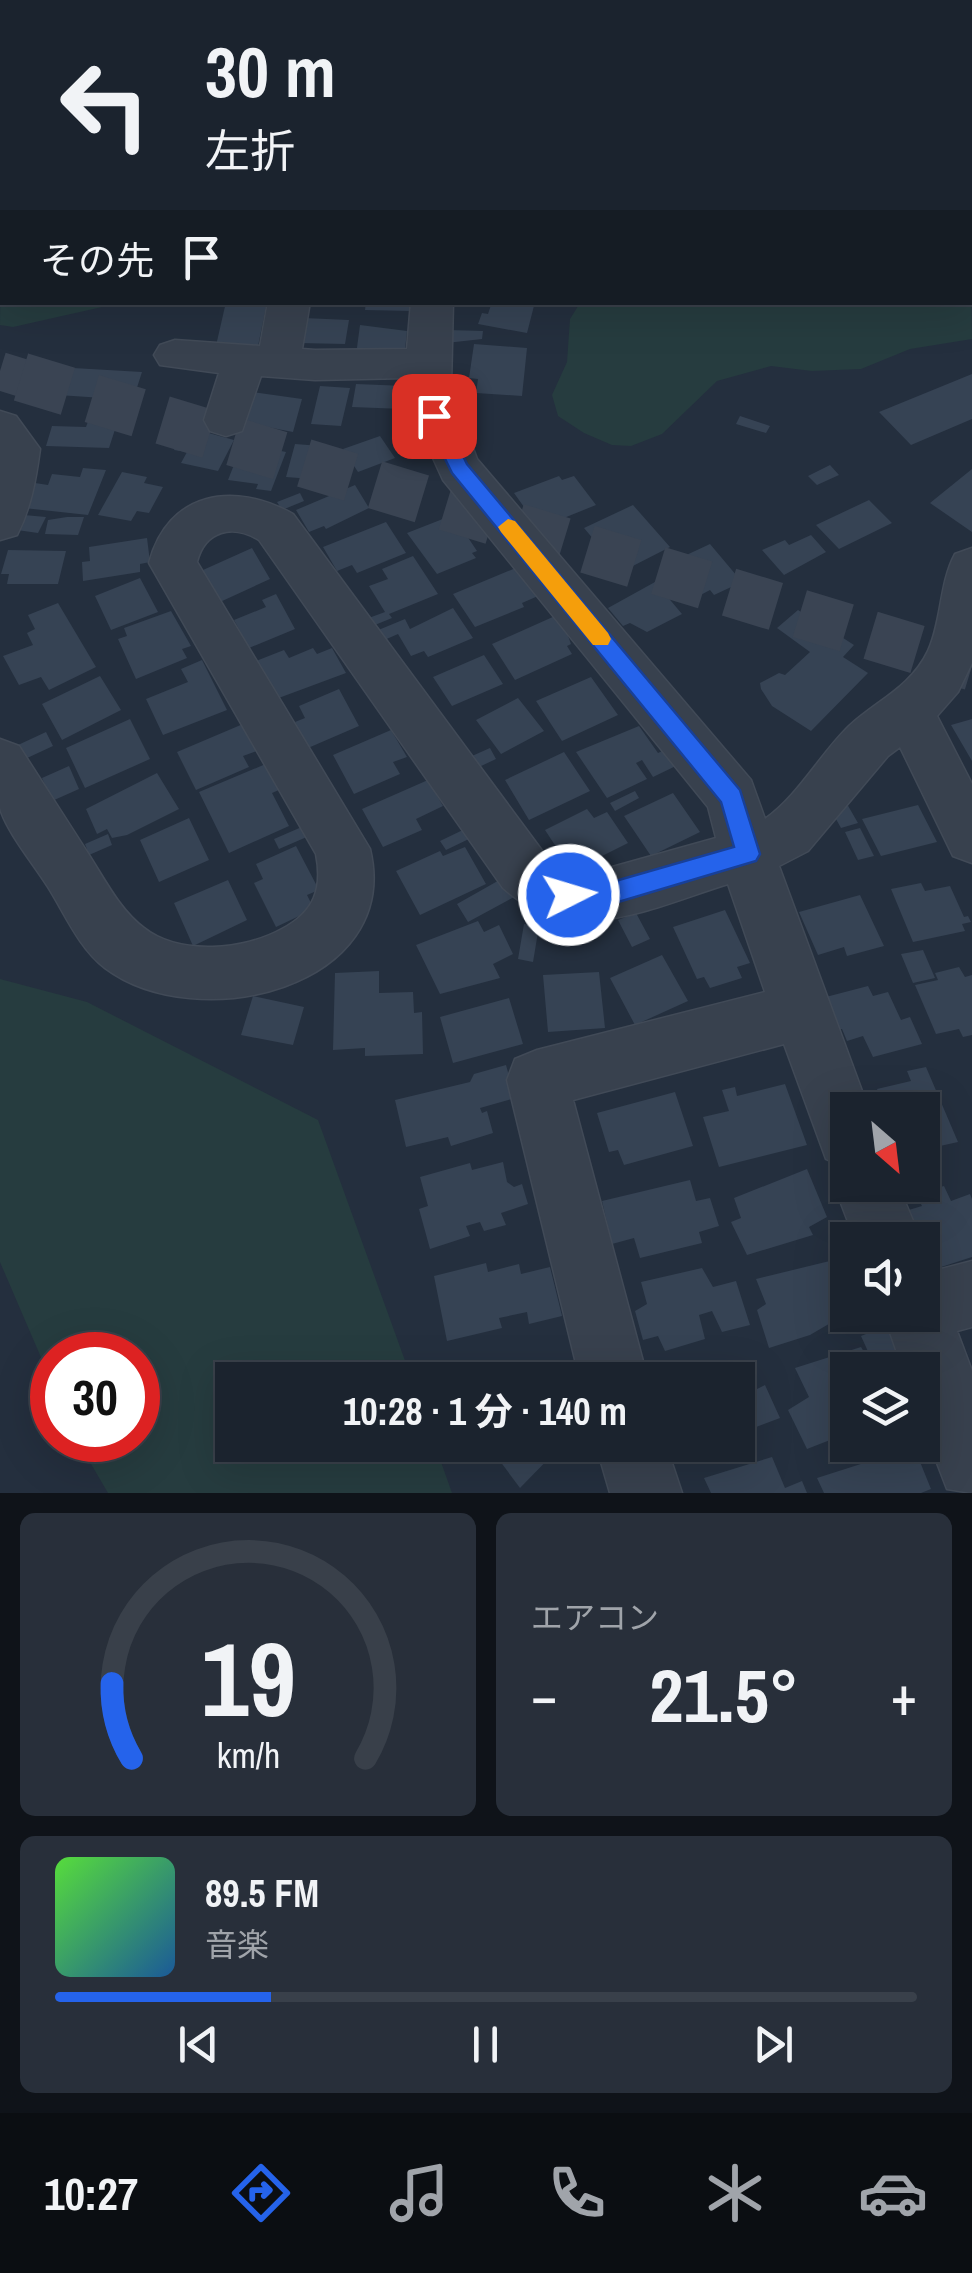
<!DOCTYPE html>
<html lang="ja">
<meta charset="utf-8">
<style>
body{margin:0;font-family:"Archivo Narrow","Noto Sans JP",sans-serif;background:#282f3a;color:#f1f3f6;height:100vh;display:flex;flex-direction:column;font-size:38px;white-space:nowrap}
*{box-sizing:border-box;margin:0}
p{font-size:32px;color:#a0a4aa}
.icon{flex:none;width:55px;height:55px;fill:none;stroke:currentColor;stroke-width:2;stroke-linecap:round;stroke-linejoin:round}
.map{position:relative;height:1493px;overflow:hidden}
.side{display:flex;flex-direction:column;gap:20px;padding:20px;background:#0f1319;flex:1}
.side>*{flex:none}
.banner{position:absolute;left:0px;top:0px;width:972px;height:305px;box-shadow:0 10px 40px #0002,0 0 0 2px #39404a;background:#1b232e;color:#f1f3f6;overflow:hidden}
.needle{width:65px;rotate:152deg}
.fabs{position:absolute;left:830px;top:1092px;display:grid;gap:20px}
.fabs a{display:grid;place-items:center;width:110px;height:110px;border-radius:0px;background:#1b232e;box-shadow:0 10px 40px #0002,0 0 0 2px #39404a;font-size:50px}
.speed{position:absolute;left:30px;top:1332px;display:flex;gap:20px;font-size:50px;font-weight:700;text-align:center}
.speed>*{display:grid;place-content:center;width:130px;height:130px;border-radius:50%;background:#1b232e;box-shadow:0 10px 40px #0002,0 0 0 2px #39404a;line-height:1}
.speed .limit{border:15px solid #d22;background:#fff;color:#111}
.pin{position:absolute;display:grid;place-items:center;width:85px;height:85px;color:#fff;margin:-42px;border-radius:20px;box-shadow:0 5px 15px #0006}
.me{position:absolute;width:110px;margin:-55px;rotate:85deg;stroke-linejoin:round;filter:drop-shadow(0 0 8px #0008)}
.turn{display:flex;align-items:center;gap:35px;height:210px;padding:0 40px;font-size:45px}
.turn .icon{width:130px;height:130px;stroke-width:2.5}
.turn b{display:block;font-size:70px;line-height:85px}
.then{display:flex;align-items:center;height:95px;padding:0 40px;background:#0003;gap:20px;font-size:38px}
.big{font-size:75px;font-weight:700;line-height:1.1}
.side .tile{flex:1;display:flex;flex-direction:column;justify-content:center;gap:15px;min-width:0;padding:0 35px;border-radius:15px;background:#282f3a}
.side .dial{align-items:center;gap:0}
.dial svg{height:260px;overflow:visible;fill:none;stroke:#39404a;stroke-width:7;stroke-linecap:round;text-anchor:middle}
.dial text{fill:#f1f3f6;stroke:none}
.song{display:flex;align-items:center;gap:30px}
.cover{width:120px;height:120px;border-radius:15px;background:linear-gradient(135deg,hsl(110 70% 55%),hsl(210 70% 35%))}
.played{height:10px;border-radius:5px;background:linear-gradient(90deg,#2563eb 25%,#39404a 25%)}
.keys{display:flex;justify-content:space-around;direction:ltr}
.heat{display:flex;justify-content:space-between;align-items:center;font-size:55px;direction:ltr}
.side .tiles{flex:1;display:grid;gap:20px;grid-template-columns:1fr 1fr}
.tile:last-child{grid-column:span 2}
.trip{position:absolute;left:215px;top:1362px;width:540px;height:100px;border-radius:0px;background:#1b232e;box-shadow:0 10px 40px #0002,0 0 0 2px #39404a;font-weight:700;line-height:100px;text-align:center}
.tab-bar{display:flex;height:160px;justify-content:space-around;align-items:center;background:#0b0e12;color:#a0a4aa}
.tab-bar .icon{width:70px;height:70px}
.tab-bar .active{color:#2563eb}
.tab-bar b{font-size:45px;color:#f1f3f6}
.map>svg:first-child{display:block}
.green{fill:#263c3f}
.building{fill:#364354}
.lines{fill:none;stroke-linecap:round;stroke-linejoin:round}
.minor-tunnel-far1{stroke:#3a4453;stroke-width:38;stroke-dasharray:38 19;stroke-linecap:butt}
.minor-tunnel{stroke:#3a4453;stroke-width:49;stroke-dasharray:49 25;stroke-linecap:butt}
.minor-casing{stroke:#414a57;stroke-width:3}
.minor{fill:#38414e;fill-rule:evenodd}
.route{fill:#2563eb;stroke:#184099;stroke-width:2.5}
.slow{fill:#f59e0b}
</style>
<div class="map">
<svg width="972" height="1493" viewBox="0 0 972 1493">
<rect width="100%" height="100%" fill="#242f3e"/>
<path class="green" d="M2 148V302L120 303 13 327 0 325Z
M970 191 972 339 910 349 861 369 812 371 771 366 717 381 662 434 631 446 612 445 584 433 558 416 552 395 567 362 570 319 580 303 970 302Z
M0 979 87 1002 318 1120 412 1380H232V1445H435L452 1493H108L77 1440H138V1355H52V1383L0 1262Z"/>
<path class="building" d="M226 302H267L257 351 215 350Z
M366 302H413L412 311 365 310Z
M492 302H535L527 333 478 324 482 313 488 314Z
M304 318 349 320 345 344 299 343Z
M360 325 407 331 405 350 356 355Z
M448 330 483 331 482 339 446 343Z
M474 344 527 348 522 396 476 393 478 379 469 378Z
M39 366 142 372 133 400 28 393Z
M972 374V419L911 445 879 412Z
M356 384 406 386 403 409 352 407Z
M320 386 350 388 341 426 311 424Z
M253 392 302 399 293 432 241 422Z
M91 413 120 414 109 448 46 446 52 426 86 427Z
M740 416 770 426 766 433 736 424Z
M205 432 234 440 218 471 181 463 187 452 174 450 182 434 201 438Z
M380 436 395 458 358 472 343 449Z
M256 443 278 446 276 450 286 452 271 491 256 489 258 484 228 480 239 452 246 453 249 445Z
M295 444 334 447 325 480 286 477Z
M830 465 839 475 817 485 808 476Z
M83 468 106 470 88 515 24 508 35 483 48 485 52 474 80 477Z
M972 469V532L930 503Z
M122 472 147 477 144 483 163 487 149 513 137 511 131 521 98 515Z
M559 476 562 480 574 476 596 505 539 528 514 493Z
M355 485 369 508 326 529 324 526 309 532 296 510Z
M300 493 304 501 282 510 277 502Z
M869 500 892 523 839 549 816 525Z
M633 505 670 547 625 570 620 564 616 566 584 528Z
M24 515 46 517 38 533 17 530Z
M453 515 477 551 472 553 476 558 437 574 407 533Z
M67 517H84L78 535 45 534 48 520Z
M386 522 406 553 357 573 352 565 337 571 323 547Z
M811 535 826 552 784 575 762 550 785 540 789 545Z
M147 538 150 562 140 564V572L83 581 82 562 90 561 89 547Z
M710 544 742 582 714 595 710 590 693 599 665 565Z
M252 548 270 579 220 602 203 570Z
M8 550 66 551 58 584H7L9 574H1Z
M413 556 438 594 389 614 392 618 370 627 366 619 385 612 369 586 388 579 382 569Z
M518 567 538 596 522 603 524 607 475 627 453 594Z
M140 578 158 612 111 630 95 596Z
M655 582 682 614 647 632 630 623 623 626 608 608Z
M276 594 295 629 249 648 234 620 266 607 262 600Z
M58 603 96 667 49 690 41 677 19 685 3 656 33 645 27 633 35 629 28 615Z
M453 608 473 638 428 657 424 651 411 656 398 634 382 641 376 631 405 619 410 629Z
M798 610 815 621 807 629 816 636 826 627 854 645 843 657 868 673 811 731 772 706 761 689 760 683 779 673 785 675 810 652 777 628Z
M171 611 191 646 182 649 187 658 136 679 118 639 127 636 124 628Z
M555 616 567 633 571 644 567 646 572 654 515 680 492 644Z
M313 648 317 654 332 648 346 673 276 699 256 661 284 650 289 658Z
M484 655 503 684 452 706 433 677Z
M202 660 227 710 163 735 146 699 188 682 181 669Z
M100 676 121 710 62 740 42 704Z
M591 677 618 715 562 741 536 701Z
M339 689 359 726 308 748 295 722 305 718 299 706Z
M518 698 544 731 501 754 476 720Z
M130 719 150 759 85 788 66 748Z
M972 719V761L951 725Z
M243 724 257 751 243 756 249 767 196 790 177 752Z
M639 726 658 753 671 747 682 763 653 777 642 760 636 763 647 779 607 798 576 752Z
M391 730 407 757 393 762 400 774 354 794 333 755Z
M46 732 53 746 25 759 18 745Z
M490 748 496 759 479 767 472 756Z
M564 752 590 791 529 820 505 780Z
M268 763 281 789 272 793 289 826 229 853 199 792Z
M69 766 79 789 52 801 42 778Z
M157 773 179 809 127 835 112 838 107 829 97 834 86 809Z
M428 780 443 806 416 819 422 830 383 847 362 809Z
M635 791 639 798 615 811 610 803Z
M673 793 700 832 651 856 624 816Z
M847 804 858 823 841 828 831 810Z
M918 805 937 842 881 856 862 819Z
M587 809 594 818 607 812 628 843 572 871 545 830Z
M189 818 209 860 159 882 140 840Z
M304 826 309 836 279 849 274 839Z
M467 828 473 837 446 850 440 841Z
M860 828 874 856 858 860 845 832Z
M108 834 112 845 89 855 85 844Z
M296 846 319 890 307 895 314 909 276 927 254 883 263 879 256 864Z
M465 847 486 884 420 915 396 871 440 851 443 856Z
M503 878 516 896 468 922 457 904Z
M228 880 247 920 193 946 174 903Z
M921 883 925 891 950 886 964 917 968 916 971 922 962 924 965 931 913 942 891 889Z
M860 895 884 946 847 956 844 947 818 955 799 912Z
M725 910 750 963 737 967 742 978 710 988 704 977 697 979 673 927Z
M636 913 650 939 632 947 618 920Z
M478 921 484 932 499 925 513 954 493 964 500 978 440 994 416 945Z
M524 924 539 926 533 962 518 959Z
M923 950 935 978 913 983 901 954Z
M662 955 688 1001 635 1025 610 978Z
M959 967 965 977 972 975V1035L963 1037 959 1029 936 1034 915 985 938 980 935 973Z
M379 971V993L413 992 414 1013 422 1012 423 1054 365 1056V1048L333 1050 335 973Z
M599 972 605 1028 548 1032 543 975Z
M868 986 873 996 888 992 901 1020 910 1017 922 1044 873 1057 863 1036 847 1041 842 1029 835 1030 822 998Z
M253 996 304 1007 293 1045 241 1035Z
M509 998 523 1044 453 1063 440 1017Z
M506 1065 515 1098 480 1108 482 1113 487 1111 493 1133 451 1146 448 1137 406 1147 395 1100 470 1082 474 1074Z
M926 1067 958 1142 922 1150V1110H885L877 1089 911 1081 907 1071Z
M785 1084 807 1145 719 1167 703 1117 729 1111 722 1090 735 1087 737 1096Z
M675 1092 693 1146 624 1165 618 1150 609 1152 597 1113Z
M503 1162 507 1182 514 1187 522 1184 528 1204 501 1213 506 1225 484 1231 480 1222 466 1226 470 1236 430 1249 419 1209 428 1206 420 1177 470 1163 472 1170Z
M807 1169 827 1217 809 1227 813 1235 747 1255 731 1222 741 1218 734 1198Z
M690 1180 696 1201 710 1198 719 1226 699 1232 702 1243 640 1258 634 1238 612 1244 602 1201Z
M944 1186 951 1201 970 1194 972 1199V1257L935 1269 922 1240H914L902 1212 922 1206 916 1194Z
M842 1258 848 1270V1298L844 1300 847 1307 837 1313 839 1318 810 1335 769 1348 757 1310 766 1304 756 1279Z
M486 1263 488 1272 519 1264 521 1274 550 1267 562 1316 529 1324 527 1312 499 1318 502 1328 447 1341 434 1276Z
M702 1268 713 1287 736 1281 750 1325 722 1332 712 1311 699 1315 705 1339 665 1351 658 1336 643 1340 635 1311 647 1304 641 1282Z
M888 1325 903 1357 875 1367 861 1336Z
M861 1347 875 1370H848V1433L807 1449 788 1410 809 1397 795 1368Z
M737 1360 753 1391 765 1385 780 1418 738 1434V1380H676L674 1374 711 1363 716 1371Z
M488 1445H562L520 1488Z
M914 1447 931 1489 921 1493H824L817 1478Z
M772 1457 785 1488 802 1481 807 1493H711L704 1478Z"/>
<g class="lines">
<path class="minor-tunnel-far1" d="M0 371 29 380"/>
<path class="minor-tunnel" d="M21 377 972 666"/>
<defs>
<path id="minor" d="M268 302H310L302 349 315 350 407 349 411 302H453L451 388 477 459 751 780 765 819C798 796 820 754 849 726 876 701 911 687 928 651 942 621 939 584 955 554L972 548V663L958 692 937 716 972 784V863L953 856 900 747 888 756 808 851 779 866 869 1110H848V1185H898L921 1240H855L834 1185 842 1166 826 1159 784 1044 573 1100 648 1380H580L507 1080 515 1059 537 1050 765 992 728 884C650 908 573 950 503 888L259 540C233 524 205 530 197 562L370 849C403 988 197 1037 105 968 79 948 65 914 48 887 35 866 6 831 0 808 0 789 0 760 0 739L19 746C42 782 66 819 89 855 105 880 120 910 144 928 179 956 245 950 282 929 314 912 323 889 316 854L149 563C168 491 234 481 293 514L543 852 561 868 605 869 716 838 708 807 443 480 417 423 407 378 315 380 261 376 242 431 226 436 210 431 204 420 219 373 160 365 154 355 160 345 175 340 260 346Z
M0 411 16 416 40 449C36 479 31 508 17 535L0 540Z
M972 1261V1327L957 1331 972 1371V1493L947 1489 922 1424V1370H903L884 1315H922V1274Z
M596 1445H666L682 1493H610Z"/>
</defs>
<use href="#minor" class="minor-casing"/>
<use href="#minor" class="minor"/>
</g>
<path class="route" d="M434 409 441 411 467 464 740 790 760 854 756 861 605 906 561 903 557 895 561 887 605 884 734 847 721 802 452 473 424 416Z"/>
<path class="slow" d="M508 519 515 521 608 633 611 639 608 645H593L501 532 498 527Z"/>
</svg>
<div class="fabs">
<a><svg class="needle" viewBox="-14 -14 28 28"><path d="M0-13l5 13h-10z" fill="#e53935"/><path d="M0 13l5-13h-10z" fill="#a0a4aa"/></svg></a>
<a><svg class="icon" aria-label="sound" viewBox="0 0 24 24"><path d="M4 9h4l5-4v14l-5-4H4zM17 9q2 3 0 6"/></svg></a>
<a><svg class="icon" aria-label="layers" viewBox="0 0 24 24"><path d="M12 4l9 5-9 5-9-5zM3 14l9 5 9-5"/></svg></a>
</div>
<div class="speed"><div class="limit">30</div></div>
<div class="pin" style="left:434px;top:416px;background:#d93025"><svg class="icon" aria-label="arrive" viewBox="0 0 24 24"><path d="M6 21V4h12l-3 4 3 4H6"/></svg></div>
<svg class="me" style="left:569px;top:895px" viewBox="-20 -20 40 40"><circle r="17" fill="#2563eb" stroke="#fff" stroke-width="3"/><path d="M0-11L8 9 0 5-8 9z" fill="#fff"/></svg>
<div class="trip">10:28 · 1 分 · 140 m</div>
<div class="banner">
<div class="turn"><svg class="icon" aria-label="left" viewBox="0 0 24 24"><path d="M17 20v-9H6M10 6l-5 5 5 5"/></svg><div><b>30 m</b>左折</div></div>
<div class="then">その先<svg class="icon" aria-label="arrive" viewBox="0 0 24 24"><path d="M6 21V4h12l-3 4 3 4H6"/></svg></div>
</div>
</div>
<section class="side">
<div class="tiles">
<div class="tile dial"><svg viewBox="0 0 100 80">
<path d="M14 69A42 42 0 1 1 86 69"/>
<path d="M14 69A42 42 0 0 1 8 46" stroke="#2563eb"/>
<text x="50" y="56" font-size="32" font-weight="700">19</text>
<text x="50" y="72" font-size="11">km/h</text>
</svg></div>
<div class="tile"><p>エアコン</p>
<div class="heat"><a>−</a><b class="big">21.5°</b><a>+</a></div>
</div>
<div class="tile">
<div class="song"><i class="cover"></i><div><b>89.5 FM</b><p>音楽</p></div></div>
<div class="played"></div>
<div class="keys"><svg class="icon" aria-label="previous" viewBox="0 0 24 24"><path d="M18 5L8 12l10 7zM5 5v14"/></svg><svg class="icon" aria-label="pause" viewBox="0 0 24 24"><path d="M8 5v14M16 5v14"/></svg><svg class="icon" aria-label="next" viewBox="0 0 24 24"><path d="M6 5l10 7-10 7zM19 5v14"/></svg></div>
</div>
</div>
</section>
<nav class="tab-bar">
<b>10:27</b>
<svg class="icon active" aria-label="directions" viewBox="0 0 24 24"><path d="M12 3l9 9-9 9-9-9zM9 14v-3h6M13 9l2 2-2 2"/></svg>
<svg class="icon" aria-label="music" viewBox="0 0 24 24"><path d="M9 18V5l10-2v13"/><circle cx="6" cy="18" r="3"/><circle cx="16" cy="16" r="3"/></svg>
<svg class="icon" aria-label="phone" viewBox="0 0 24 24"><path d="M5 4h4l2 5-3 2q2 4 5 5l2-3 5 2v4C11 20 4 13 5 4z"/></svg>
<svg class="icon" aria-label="climate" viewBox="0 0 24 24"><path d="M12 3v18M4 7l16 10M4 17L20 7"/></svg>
<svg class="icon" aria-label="car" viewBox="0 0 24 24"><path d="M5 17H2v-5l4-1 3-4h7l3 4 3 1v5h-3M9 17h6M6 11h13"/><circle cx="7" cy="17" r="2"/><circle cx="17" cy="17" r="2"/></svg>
</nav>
